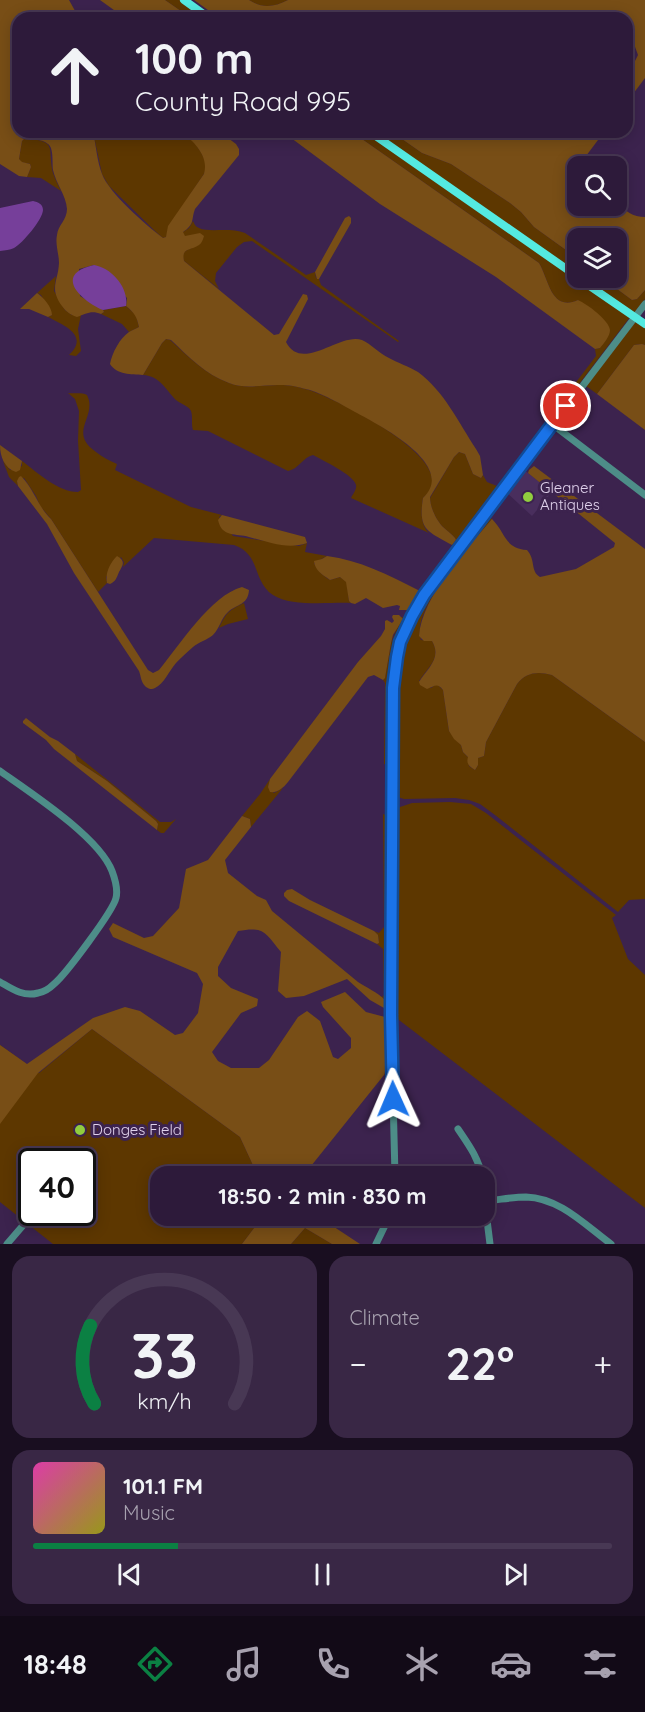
<!DOCTYPE html>
<meta charset="utf-8">
<style>
body{margin:0;font-family:Quicksand,sans-serif;background:#392745;color:#f1f3f6;height:100vh;display:flex;flex-direction:column;font-size:22px;white-space:nowrap}
*{box-sizing:border-box;margin:0}
p{font-size:20px;color:#a7a1af}
.icon{flex:none;width:33px;height:33px;fill:none;stroke:currentColor;stroke-width:2;stroke-linecap:round;stroke-linejoin:round}
.map{position:relative;height:1244px;overflow:hidden}
.details{display:flex;flex-direction:column;gap:12px;padding:12px;background:#190e20;flex:1}
.details>*{flex:none}
.top-card{position:absolute;left:12px;top:12px;width:621px;height:126px;border-radius:18px;box-shadow:0 3px 15px #0003,0 0 0 2px #483854;background:#2d1a3a;color:#f1f3f6;overflow:hidden}
.fabs{position:absolute;left:567px;top:156px;display:grid;gap:12px}
.fabs a{display:grid;place-items:center;width:60px;height:60px;border-radius:12px;background:#2d1a3a;box-shadow:0 3px 15px #0003,0 0 0 2px #483854;font-size:30px}
.speed{position:absolute;left:18px;top:1148px;display:flex;gap:12px;font-size:30px;font-weight:700;text-align:center}
.speed>*{display:grid;place-content:center;width:78px;height:78px;border-radius:50%;background:#2d1a3a;box-shadow:0 3px 15px #0003,0 0 0 2px #483854;line-height:1}
.speed .limit{border:3px solid #111;border-radius:9px;background:#fff;color:#111}
.pin{position:absolute;display:grid;place-items:center;width:51px;height:51px;color:#fff;margin:-26px;border:3px solid #fff;border-radius:50%;box-shadow:0 2px 6px #0007}
.me{position:absolute;width:66px;margin:-33px;rotate:359deg;stroke-linejoin:round;filter:drop-shadow(0 0 4px #0008)}
.turn{display:flex;align-items:center;gap:21px;height:126px;padding:0 24px;font-size:27px}
.turn .icon{width:78px;height:78px;stroke-width:2.5}
.turn b{display:block;font-size:42px;line-height:51px}
.big{font-size:45px;font-weight:700;line-height:1.1}
.details .card{flex:1;display:flex;flex-direction:column;justify-content:center;gap:9px;min-width:0;padding:0 21px;border-radius:18px;background:#392745}
.details .dial{align-items:center;gap:0}
.dial svg{height:156px;overflow:visible;fill:none;stroke:#483854;stroke-width:7;stroke-linecap:round;text-anchor:middle}
.dial text{fill:#f1f3f6;stroke:none}
.song{display:flex;align-items:center;gap:18px}
.cover{width:72px;height:72px;border-radius:9px;background:linear-gradient(135deg,hsl(320 70% 55%),hsl(60 70% 35%))}
.played{height:6px;border-radius:3px;background:linear-gradient(90deg,#0b8043 25%,#483854 25%)}
.keys{display:flex;justify-content:space-around;direction:ltr}
.heat{display:flex;justify-content:space-between;align-items:center;font-size:33px;direction:ltr}
.details .tiles{flex:1;display:grid;gap:12px;grid-template-columns:1fr 1fr}
.card:last-child{grid-column:span 2}
.trip{position:absolute;left:150px;top:1166px;width:345px;height:60px;border-radius:18px;background:#2d1a3a;box-shadow:0 3px 15px #0003,0 0 0 2px #483854;font-weight:700;line-height:60px;text-align:center}
.tab-bar{display:flex;height:96px;justify-content:space-around;align-items:center;background:#120a17;color:#a7a1af}
.tab-bar .icon{width:42px;height:42px}
.tab-bar .active{color:#0b8043}
.tab-bar b{font-size:27px;color:#f1f3f6}
.map>svg:first-child{display:block}
.built{fill:#492e5d}
.green{fill:#5d3700;fill-rule:evenodd}
.forest{fill:#784e16}
.water{fill:#763f9a}
.lines{fill:none;stroke-linecap:round;stroke-linejoin:round}
.minor{stroke:#4d8d88;stroke-width:7}
.major{stroke:#54eae1;stroke-width:8}
.route-casing{stroke:#114b97;stroke-width:15}
.route{stroke:#1a73e8;stroke-width:10}
.poi-dot{fill:#91cd3f;stroke:#3c234e;stroke-width:2}
.labels{text-anchor:middle;stroke-width:6;stroke-linejoin:round;paint-order:stroke}
.poi-label{font-size:15px;fill:#e0d2ec;stroke:#3c234e;text-anchor:start}
</style>
<div class="map">
<svg width="645" height="1244" viewBox="0 0 645 1244">
<rect width="100%" height="100%" fill="#3c234e"/>
<path class="built" d="M523 469 552 492 532 516 506 492Z"/>
<path class="green" d="M165 0H182L208 18H191Z
M249 0H288C274 7 263 9 249 0Z
M93 132H182L194 142 201 152 205 160 206 169 204 174 188 198 166 237 163 238 156 232 109 186 102 174Z
M352 132H368L630 317 455 547 452 545 456 540 455 538C452 534 447 531 443 527 436 520 430 507 430 498L454 457 459 452 465 454 473 474 481 478 483 475 487 482 497 486 596 356 595 349 600 348 578 300C551 312 549 280 539 263Z
M372 132H392L422 153 451 164 510 203 521 212 534 227 577 258V275Z
M25 138C59 142 47 147 53 173 55 179 58 185 61 191L41 178 27 177 31 167 30 164 21 162 19 159 22 141Z
M193 221C195 225 195 226 199 228 209 233 230 227 245 233L306 275 315 272 316 278 319 279 321 285 399 341 398 342 252 241 244 242 237 247 216 273 215 281 219 289 184 261C181 253 185 250 192 248L183 234V232L189 228Z
M56 276 54 291 65 310 72 315H81L78 329 81 351 76 356 69 355C90 335 63 325 48 317L52 315 41 295 37 293Z
M581 278H602L632 300 637 299 645 290V299L634 313Z
M126 306 136 315 139 327 129 332 122 324 101 314 104 312 103 310Z
M635 322 645 328V345L642 344 634 345 597 394 586 386Z
M166 339 170 340C189 357 205 374 229 383 247 390 264 384 283 385 291 385 302 388 309 390 334 398 469 463 423 498 421 510 420 524 429 533L351 498C353 494 357 489 356 485 354 475 322 460 313 455 303 457 299 469 288 471L208 431 193 430C191 425 193 417 191 411 189 406 181 404 176 400 165 389 160 376 143 375L162 343Z
M68 393C75 394 81 392 87 395 98 417 67 432 96 452 102 457 110 461 117 464L115 470 191 507 222 515 219 517 233 536 299 546 307 543 305 552 327 556 314 563C318 571 322 575 330 580L340 577 347 582 349 601 351 603C329 602 291 607 273 595 252 581 261 554 234 545L154 538 123 567 124 562 121 557 106 577 107 583 98 592 51 519 40 506 36 496 24 478 17 481 18 486 9 477 3 461 10 470 22 466V461C38 473 58 492 78 492L81 490 78 441 79 411 75 399Z
M487 515 492 519C473 542 420 601 420 630 419 633 420 636 421 640L432 641C442 658 428 667 419 681L431 688 435 685H438L443 690 449 731 461 745 463 752 468 757 469 766 475 770 478 765V758L484 756 486 742 517 684C526 672 538 671 552 675L645 742V899L629 900 618 912 495 815 480 804 469 800 455 798 404 799 395 796 396 690 401 651 414 618 430 592Z
M244 603 248 619 228 624 219 628C226 613 229 610 244 603Z
M402 617 407 619C385 669 389 711 389 765L384 764 385 683 383 680 385 678 391 643Z
M75 754 160 822H171L176 819 164 833H161L157 830 158 824 156 821 107 781 77 761Z
M270 779 268 787 274 793 283 788 251 827 250 819 242 816 260 794Z
M450 802 471 804 486 813 616 915 612 918 628 959 645 975V1208L395 1017 394 809 412 803Z
M383 814 388 816 389 1009 384 1008V999L382 997 384 995 383 949 377 944 379 943 378 935 374 931 379 933 384 927Z
M385 1017 389 1018 390 1072 384 1075 386 1069Z
M92 1029 240 1137 258 1176H160V1215H264L242 1244H53L0 1202V1045L39 1073ZM32 1161H82V1212H32Z
M305 1228 332 1244H291Z"/>
<path class="forest" d="M0 0H69L79 18H18V132H93C96 145 97 161 102 174 109 193 146 225 163 238L166 237 168 226 204 174C209 156 195 143 182 132H220L236 144 239 149V155L195 209C191 220 195 224 183 232L185 236 200 233 204 236C203 239 202 243 199 245 191 251 181 247 184 261L274 335 279 334 303 294 307 295 308 299 286 342C302 373 340 332 362 340 371 344 379 353 389 358 398 363 408 366 418 372 444 391 459 423 476 449L480 456 483 475 481 478 473 474 465 454 459 452 454 457 430 497C430 507 436 520 443 527 447 531 452 534 455 538L456 540 452 545C427 531 418 530 423 498 458 465 379 425 355 412 341 404 325 395 310 390 302 388 291 385 283 385 264 384 247 390 229 383 205 374 189 357 171 340L166 339 162 343 143 375C131 374 117 375 110 364 112 353 120 338 129 332 132 330 136 329 139 327 137 317 134 312 126 306L127 298 94 265 79 269 80 296 103 310 104 312 101 314C91 310 86 314 77 317 71 315 66 312 62 306 49 288 58 282 59 263 59 254 55 244 57 235 58 225 67 220 67 209 66 195 56 184 53 170 52 163 54 148 48 144 42 139 32 139 25 138L22 141 19 159 22 162 30 164 31 167 27 177 19 176 0 164Z
M100 0H165L191 18H125Z
M194 0H249C263 9 274 7 288 0H645V78L627 102V66L635 61 638 55 634 44 627 39V18H219Z
M283 132H352L539 263C549 280 551 312 578 300 587 304 609 320 610 330 610 336 604 343 600 348L595 349 496 277 380 204Z
M392 132H526L536 138 548 139 555 132H604L577 168 576 182 577 183 578 206H616L617 202C625 211 633 217 645 217V290L637 299 632 300 602 278H616V238H578L577 258 534 227 521 212 510 203 451 164 422 153Z
M349 216 351 218V223L319 279H317L315 272 345 218Z
M37 293C43 297 52 307 52 315L48 317 29 309H20Z
M642 344 645 345V430L597 394 634 345Z
M0 445 22 461 20 470 16 472C4 468 0 456 0 445Z
M534 466 645 549V742L552 675C538 671 526 672 517 684L486 742 484 756 478 758V765L475 770C469 766 466 764 468 757L463 752 461 745 454 739 449 731 443 690C437 682 434 687 427 689L420 685 419 682C428 668 442 658 432 641H424L419 636C422 596 467 549 492 519 506 533 504 548 527 550 536 560 530 571 540 577L576 569 614 547 615 543 528 473 529 470Z
M21 476C34 489 38 507 51 519L148 670 153 673 159 670C179 646 211 595 242 587L249 590C248 605 237 604 228 612 221 618 220 628 213 635 207 640 199 642 193 647 187 652 181 658 176 663 169 671 164 684 155 688 152 690 149 689 146 687 141 683 141 676 139 671L74 573 47 524 18 486 17 481 19 477Z
M222 515 305 537 307 543C288 550 268 542 249 537 236 533 222 538 218 520Z
M117 556C126 561 123 565 119 572 116 579 116 581 110 584L107 583C105 573 110 563 117 556Z
M327 556C359 560 389 575 418 590V595L408 610H399L400 606 397 605 383 608 366 598 355 604 351 603 349 601 346 582 340 577 330 580C322 574 315 571 314 561L322 559Z
M393 615H399L403 619 393 635 391 643 385 678 383 680 374 675 368 677 288 782C283 788 278 793 270 792L268 787 270 779 358 662 381 636 385 629V621L387 620 392 623 394 621 392 617Z
M26 718 50 737 58 741 75 754 77 761 107 781 156 821 158 824 157 830 54 749 46 740 23 723V721Z
M242 816 250 819 251 827 225 860 228 873 257 896 266 900 272 911 358 982C366 987 378 993 384 999V1008L370 1000 347 979 304 996 286 998 278 991 281 952C265 933 265 926 238 931L218 967V976L231 988 258 999 257 1006 241 1013 212 1052 218 1061 231 1068H259L269 1060 298 1017 307 1011 320 1021 333 1057 338 1059 351 1048V1038L323 1007 321 1002 345 992 366 1012 385 1017 386 1069 384 1075 303 1176H258L240 1137 92 1029 38 1073 0 1124V1045L27 1064 93 1018 125 1007 140 1011 175 1035 183 1033 198 1013 203 984 197 973 113 937 109 929 113 923 144 938 153 936 179 908 186 869 208 860Z
M292 889 310 900 374 931 378 935 379 943 377 944 289 901 284 896V893L287 890Z
M264 1215H316L360 1244H332L305 1228 291 1244H242Z"/>
<path class="water" d="M33 201C38 202 43 204 43 210 43 219 22 244 14 248 10 250 5 250 0 251V208Z
M94 265C112 268 129 288 126 306L103 310C80 300 53 274 94 265Z"/>
<g class="lines">
<path class="minor" d="M552 424 645 495
M0 771C31 793 99 837 112 871 115 879 118 890 116 898 113 911 66 974 54 984 50 988 44 992 38 993 23 997 12 989 0 982
M458 1129C468 1144 478 1157 482 1176
M395 1176 391 1015 393 688C397 643 409 617 434 581L645 304
M484 1196 490 1244
M484 1201C498 1200 513 1197 526 1197 560 1198 585 1225 611 1244
M7 1244 32 1215
M376 1244 390 1215"/>
<path class="major" d="M184 0 209 18
M370 132 578 277
M578 278 645 324"/>
</g>
<g class="lines">
<defs>
<path id="route" d="M393 1099 391 1015 393 688 397 657 400 642 412 616 424 595 566 406"/>
</defs>
<use href="#route" class="route-casing"/>
<use href="#route" class="route"/>
</g>
<g class="poi-dot">
<circle cx="528" cy="497" r="6"/>
<circle cx="80" cy="1130" r="6"/>
</g>
<g class="labels">
<g class="poi-label">
<text x="540" y="493">Gleaner<tspan x="540" dy="17">Antiques</tspan></text>
<text x="92" y="1135">Donges Field</text>
</g>
</g>
</svg>
<div class="fabs">
<a><svg class="icon" aria-label="search" viewBox="0 0 24 24"><circle cx="10" cy="10" r="6"/><path d="M15 15l6 6"/></svg></a>
<a><svg class="icon" aria-label="layers" viewBox="0 0 24 24"><path d="M12 4l9 5-9 5-9-5zM3 14l9 5 9-5"/></svg></a>
</div>
<div class="speed"><div class="limit">40</div></div>
<div class="pin" style="left:566px;top:406px;background:#d93025"><svg class="icon" aria-label="arrive" viewBox="0 0 24 24"><path d="M6 21V4h12l-3 4 3 4H6"/></svg></div>
<svg class="me" style="left:393px;top:1099px" viewBox="-20 -20 40 40"><path d="M0-17L14 15 0 8-14 15z" fill="#1a73e8" stroke="#fff" stroke-width="4"/></svg>
<div class="trip">18:50 · 2 min · 830 m</div>
<div class="top-card">
<div class="turn"><svg class="icon" aria-label="ahead" viewBox="0 0 24 24"><path d="M12 20V5M6 11l6-6 6 6"/></svg><div><b>100 m</b>County Road 995</div></div>
</div>
</div>
<section class="details">
<div class="tiles">
<div class="card dial"><svg viewBox="0 0 100 80">
<path d="M14 69A42 42 0 1 1 86 69"/>
<path d="M14 69A42 42 0 0 1 12 29" stroke="#0b8043"/>
<text x="50" y="56" font-size="32" font-weight="700">33</text>
<text x="50" y="72" font-size="11">km/h</text>
</svg></div>
<div class="card"><p>Climate</p>
<div class="heat"><a>−</a><b class="big">22°</b><a>+</a></div>
</div>
<div class="card">
<div class="song"><i class="cover"></i><div><b>101.1 FM</b><p>Music</p></div></div>
<div class="played"></div>
<div class="keys"><svg class="icon" aria-label="previous" viewBox="0 0 24 24"><path d="M18 5L8 12l10 7zM5 5v14"/></svg><svg class="icon" aria-label="pause" viewBox="0 0 24 24"><path d="M8 5v14M16 5v14"/></svg><svg class="icon" aria-label="next" viewBox="0 0 24 24"><path d="M6 5l10 7-10 7zM19 5v14"/></svg></div>
</div>
</div>
</section>
<nav class="tab-bar">
<b>18:48</b>
<svg class="icon active" aria-label="directions" viewBox="0 0 24 24"><path d="M12 3l9 9-9 9-9-9zM9 14v-3h6M13 9l2 2-2 2"/></svg>
<svg class="icon" aria-label="music" viewBox="0 0 24 24"><path d="M9 18V5l10-2v13"/><circle cx="6" cy="18" r="3"/><circle cx="16" cy="16" r="3"/></svg>
<svg class="icon" aria-label="phone" viewBox="0 0 24 24"><path d="M5 4h4l2 5-3 2q2 4 5 5l2-3 5 2v4C11 20 4 13 5 4z"/></svg>
<svg class="icon" aria-label="climate" viewBox="0 0 24 24"><path d="M12 3v18M4 7l16 10M4 17L20 7"/></svg>
<svg class="icon" aria-label="car" viewBox="0 0 24 24"><path d="M5 17H2v-5l4-1 3-4h7l3 4 3 1v5h-3M9 17h6M6 11h13"/><circle cx="7" cy="17" r="2"/><circle cx="17" cy="17" r="2"/></svg>
<svg class="icon" aria-label="filters" viewBox="0 0 24 24"><path d="M4 7h16M4 17h16"/><circle cx="9" cy="7" r="2"/><circle cx="15" cy="17" r="2"/></svg>
</nav>
